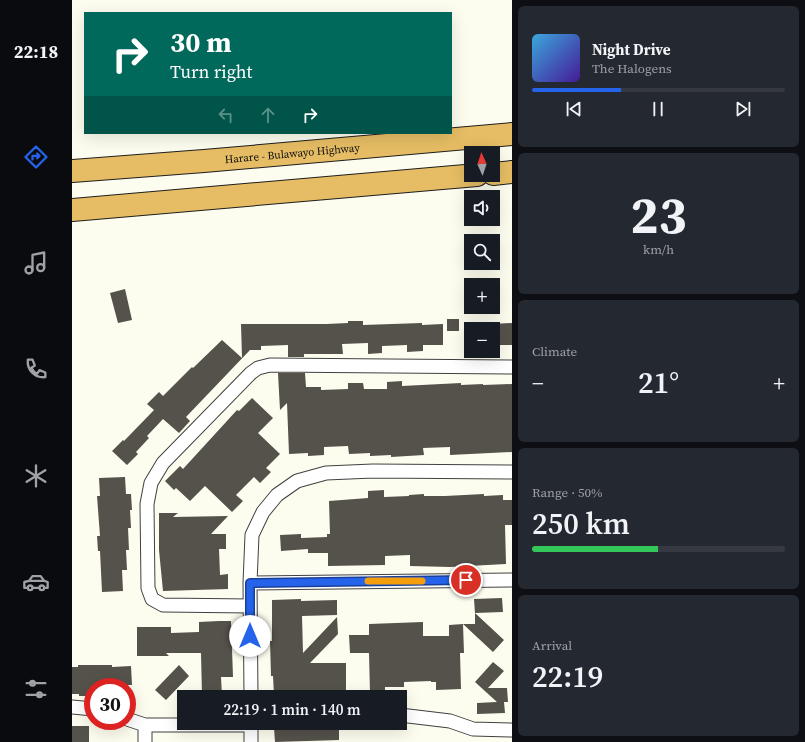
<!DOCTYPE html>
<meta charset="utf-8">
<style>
body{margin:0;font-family:"Source Serif 4",serif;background:#242831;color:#f1f3f6;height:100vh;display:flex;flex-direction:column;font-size:15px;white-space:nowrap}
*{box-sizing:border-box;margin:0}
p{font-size:13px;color:#9ea1a6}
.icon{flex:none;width:22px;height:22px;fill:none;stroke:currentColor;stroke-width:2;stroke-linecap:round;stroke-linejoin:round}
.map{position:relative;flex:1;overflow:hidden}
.side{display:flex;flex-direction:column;gap:6px;padding:6px;background:#0d0f14;width:293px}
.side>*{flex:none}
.guide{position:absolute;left:12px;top:12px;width:368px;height:122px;border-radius:0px;box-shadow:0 4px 16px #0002;background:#00695c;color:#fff;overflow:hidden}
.needle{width:26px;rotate:357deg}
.tools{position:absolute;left:392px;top:146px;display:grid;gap:8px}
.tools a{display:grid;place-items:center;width:36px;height:36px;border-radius:0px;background:#171b24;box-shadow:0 4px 16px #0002;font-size:20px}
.speed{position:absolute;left:12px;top:678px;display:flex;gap:8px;font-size:20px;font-weight:700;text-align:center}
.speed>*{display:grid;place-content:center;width:52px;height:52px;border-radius:50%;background:#171b24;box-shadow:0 4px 16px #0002;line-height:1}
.speed .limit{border:6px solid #d22;background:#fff;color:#111}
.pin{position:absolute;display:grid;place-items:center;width:34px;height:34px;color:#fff;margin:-17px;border:2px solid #fff;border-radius:50%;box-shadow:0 1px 4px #0007}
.me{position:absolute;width:44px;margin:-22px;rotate:0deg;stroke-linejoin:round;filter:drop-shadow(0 0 3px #0008)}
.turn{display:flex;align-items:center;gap:14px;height:84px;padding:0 20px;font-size:18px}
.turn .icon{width:52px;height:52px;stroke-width:2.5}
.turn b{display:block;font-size:28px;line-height:34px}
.lanes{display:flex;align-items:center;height:38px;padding:0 20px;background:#0003;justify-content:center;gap:20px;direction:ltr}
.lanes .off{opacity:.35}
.big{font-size:30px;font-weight:600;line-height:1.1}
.side .tile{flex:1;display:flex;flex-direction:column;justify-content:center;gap:6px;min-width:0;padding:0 14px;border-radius:6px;background:#242831}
.side .dial{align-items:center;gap:0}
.dial b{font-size:52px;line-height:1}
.song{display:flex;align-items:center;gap:12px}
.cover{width:48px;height:48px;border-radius:6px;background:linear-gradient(135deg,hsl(200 70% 55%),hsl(260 70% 35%))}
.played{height:4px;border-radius:2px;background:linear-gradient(90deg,#2563eb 35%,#363941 35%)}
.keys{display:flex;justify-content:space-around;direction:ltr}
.heat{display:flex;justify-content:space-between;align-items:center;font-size:22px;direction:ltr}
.charge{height:6px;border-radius:3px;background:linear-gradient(90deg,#34c759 50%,#363941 0)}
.trip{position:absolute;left:105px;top:690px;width:230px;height:40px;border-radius:0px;background:#171b24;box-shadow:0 4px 16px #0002;font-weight:600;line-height:40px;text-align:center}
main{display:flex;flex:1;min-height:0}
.menu{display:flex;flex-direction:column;width:72px;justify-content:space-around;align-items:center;background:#090b0e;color:#9ea1a6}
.menu .icon{width:28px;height:28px}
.menu .current{color:#2563eb}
.menu b{font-size:18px;color:#f1f3f6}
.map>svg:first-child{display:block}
.building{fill:#55514b}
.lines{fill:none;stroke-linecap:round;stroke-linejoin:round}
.street-casing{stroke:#404040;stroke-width:15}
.highway-casing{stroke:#1e1e1e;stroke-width:24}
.street{stroke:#fff;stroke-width:13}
.highway{stroke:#e6bd64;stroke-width:22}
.route-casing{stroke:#184099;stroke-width:10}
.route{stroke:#2563eb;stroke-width:7}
.slow{stroke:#f59e0b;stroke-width:7}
.labels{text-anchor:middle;stroke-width:4;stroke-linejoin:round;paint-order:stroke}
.street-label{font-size:11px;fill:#0d0d0d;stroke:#fff}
</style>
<main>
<nav class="menu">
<b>22:18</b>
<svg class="icon current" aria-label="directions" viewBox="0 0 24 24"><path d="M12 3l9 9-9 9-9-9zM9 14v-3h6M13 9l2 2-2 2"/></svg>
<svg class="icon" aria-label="music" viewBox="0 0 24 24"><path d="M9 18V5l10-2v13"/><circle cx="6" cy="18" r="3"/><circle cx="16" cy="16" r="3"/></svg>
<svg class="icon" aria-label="phone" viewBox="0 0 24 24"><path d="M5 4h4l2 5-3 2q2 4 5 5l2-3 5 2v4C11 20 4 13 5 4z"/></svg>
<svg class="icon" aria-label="climate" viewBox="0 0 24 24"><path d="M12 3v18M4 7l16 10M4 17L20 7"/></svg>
<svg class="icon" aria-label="car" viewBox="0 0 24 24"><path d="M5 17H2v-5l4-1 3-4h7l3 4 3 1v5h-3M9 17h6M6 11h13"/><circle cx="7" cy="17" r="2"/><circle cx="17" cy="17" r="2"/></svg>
<svg class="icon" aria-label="filters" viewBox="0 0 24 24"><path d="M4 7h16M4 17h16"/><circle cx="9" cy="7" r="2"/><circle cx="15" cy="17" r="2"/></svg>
</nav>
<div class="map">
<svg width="440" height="742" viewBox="0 0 440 742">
<rect width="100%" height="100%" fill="#fdfdef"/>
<path class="building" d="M53 289 60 320 46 323 38 293Z
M375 319H387V331H375Z
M276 321H291V325L350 323V325L371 324V345H351V351L335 352V345L310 346V353L296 354V343L270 344 271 354H232V357H216V345L189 346V350H178L114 417 118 421 107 433 91 419 75 436 77 438 64 452 66 454 55 465 40 451 51 440 52 441 82 410 75 404 87 392 91 396 120 367 121 368 150 340 170 358 169 324H255L276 323Z
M440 323V345H421V324Z
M206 373H233L234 387H249V390L276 389V383H291L292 389H315V382L330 381V386L389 383V385L411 384V385L440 384V452L378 455V447L351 448 352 455 319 457V455L298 456V453L277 454 276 446 252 447V455L236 456V453L217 454 215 403 208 410Z
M180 398 201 418 186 433 208 454 194 468 199 472 188 483 182 477 164 495 171 501 160 512 133 486 118 501 104 488 102 490 93 481 108 466 111 469 165 410 167 411Z
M53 477 54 494H59L60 510H58L59 528H56L57 550H54L55 570H50L51 591 30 592 28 551H26L25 536H28L25 496H28L27 478Z
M312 490V497L337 496V495L352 494V496H373L412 494V496L431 495V500H440V525H433L434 564 378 567 338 566V555L313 556V565L256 566V553H236V549L209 551 208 535 229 534V538L255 537V534H258L257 501 296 498V491Z
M87 513H106L101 517 156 516 139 534H154V549H147L148 575 156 574V589L91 591 87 550Z
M430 598 431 612 403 613 402 599Z
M229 599V601L265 600V615L230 616 231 653 265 617 266 634 238 663H274V690L231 692V695L202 696 201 676H199L198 641H200V600Z
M403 613 432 640 421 652 391 624H403Z
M147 621H159L161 677H149L150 696H130L129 653H94L97 656H65V627H99V633L127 632V622Z
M351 622V636H377V625L391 624 392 653H388L389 689 364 690V682H359V681L332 682V687H313V693H298L297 653H278L277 635H297V624Z
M421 662 432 671 416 688H435L436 702H432L433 713 405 714V703L425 702 403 682Z
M6 665H40V667L59 666 60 685H22L21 696H7V694H0V667H6Z
M107 665 117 676 94 700 83 690Z
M0 726H17V742H0Z
M232 726H267V740L203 742 202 728Z"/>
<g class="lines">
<defs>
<path id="street" d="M178 583 440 580
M178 606 91 605 80 599 76 588 75 504 79 483 91 463 179 373 186 368 198 365 440 367
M179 697 178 583 180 535 191 512 205 495 225 481 254 473 301 471 440 472
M0 707 21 709
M328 715 378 721 401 729 440 730
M55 719 73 725H179
M179 723V742
M73 742V725"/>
<g id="highway">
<path id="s1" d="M0 171 132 161 440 134"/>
<path d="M421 174 440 172"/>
<path d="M0 210 405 175"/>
</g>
</defs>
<use href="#street" class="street-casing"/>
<use href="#highway" class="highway-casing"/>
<use href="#street" class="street"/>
<use href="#highway" class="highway"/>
</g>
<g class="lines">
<defs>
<path id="route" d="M178 636V583L394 580"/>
</defs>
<use href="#route" class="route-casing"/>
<use href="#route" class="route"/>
<path class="slow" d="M296 581H350"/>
</g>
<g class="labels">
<g class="street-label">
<text dy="4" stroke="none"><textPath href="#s1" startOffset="221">Harare - Bulawayo Highway</textPath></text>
</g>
</g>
</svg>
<div class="tools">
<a><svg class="needle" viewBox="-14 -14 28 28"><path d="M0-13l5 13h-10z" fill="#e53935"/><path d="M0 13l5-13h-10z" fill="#9ea1a6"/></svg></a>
<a><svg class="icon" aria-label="sound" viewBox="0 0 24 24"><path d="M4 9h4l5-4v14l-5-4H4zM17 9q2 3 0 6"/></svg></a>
<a><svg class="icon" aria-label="search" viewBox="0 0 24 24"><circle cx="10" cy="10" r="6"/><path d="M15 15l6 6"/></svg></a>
<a>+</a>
<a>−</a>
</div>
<div class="speed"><div class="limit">30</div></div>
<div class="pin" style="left:394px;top:580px;background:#d93025"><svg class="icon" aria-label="arrive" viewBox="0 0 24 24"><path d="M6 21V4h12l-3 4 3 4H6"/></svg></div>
<svg class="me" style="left:178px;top:636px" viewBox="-20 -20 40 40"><circle r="19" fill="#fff"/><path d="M0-13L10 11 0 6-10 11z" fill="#2563eb"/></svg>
<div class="trip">22:19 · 1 min · 140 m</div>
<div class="guide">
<div class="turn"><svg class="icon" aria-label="right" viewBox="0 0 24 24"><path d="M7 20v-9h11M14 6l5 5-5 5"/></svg><div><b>30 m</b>Turn right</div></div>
<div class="lanes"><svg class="icon off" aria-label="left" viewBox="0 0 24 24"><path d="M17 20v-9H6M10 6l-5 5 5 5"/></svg><svg class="icon off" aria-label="ahead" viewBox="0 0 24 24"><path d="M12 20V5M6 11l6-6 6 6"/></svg><svg class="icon" aria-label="right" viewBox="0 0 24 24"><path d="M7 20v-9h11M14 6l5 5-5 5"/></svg></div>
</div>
</div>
<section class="side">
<div class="tile">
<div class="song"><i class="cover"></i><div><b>Night Drive</b><p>The Halogens</p></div></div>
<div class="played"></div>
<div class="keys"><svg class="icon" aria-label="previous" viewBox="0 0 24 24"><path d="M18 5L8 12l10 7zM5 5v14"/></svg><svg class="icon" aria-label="pause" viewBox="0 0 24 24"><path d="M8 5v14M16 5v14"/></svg><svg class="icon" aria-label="next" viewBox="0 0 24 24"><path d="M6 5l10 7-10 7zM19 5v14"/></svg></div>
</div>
<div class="tile dial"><b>23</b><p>km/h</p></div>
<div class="tile"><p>Climate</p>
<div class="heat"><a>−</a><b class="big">21°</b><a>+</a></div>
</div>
<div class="tile"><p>Range · 50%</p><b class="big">250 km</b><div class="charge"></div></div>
<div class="tile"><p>Arrival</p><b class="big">22:19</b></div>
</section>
</main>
